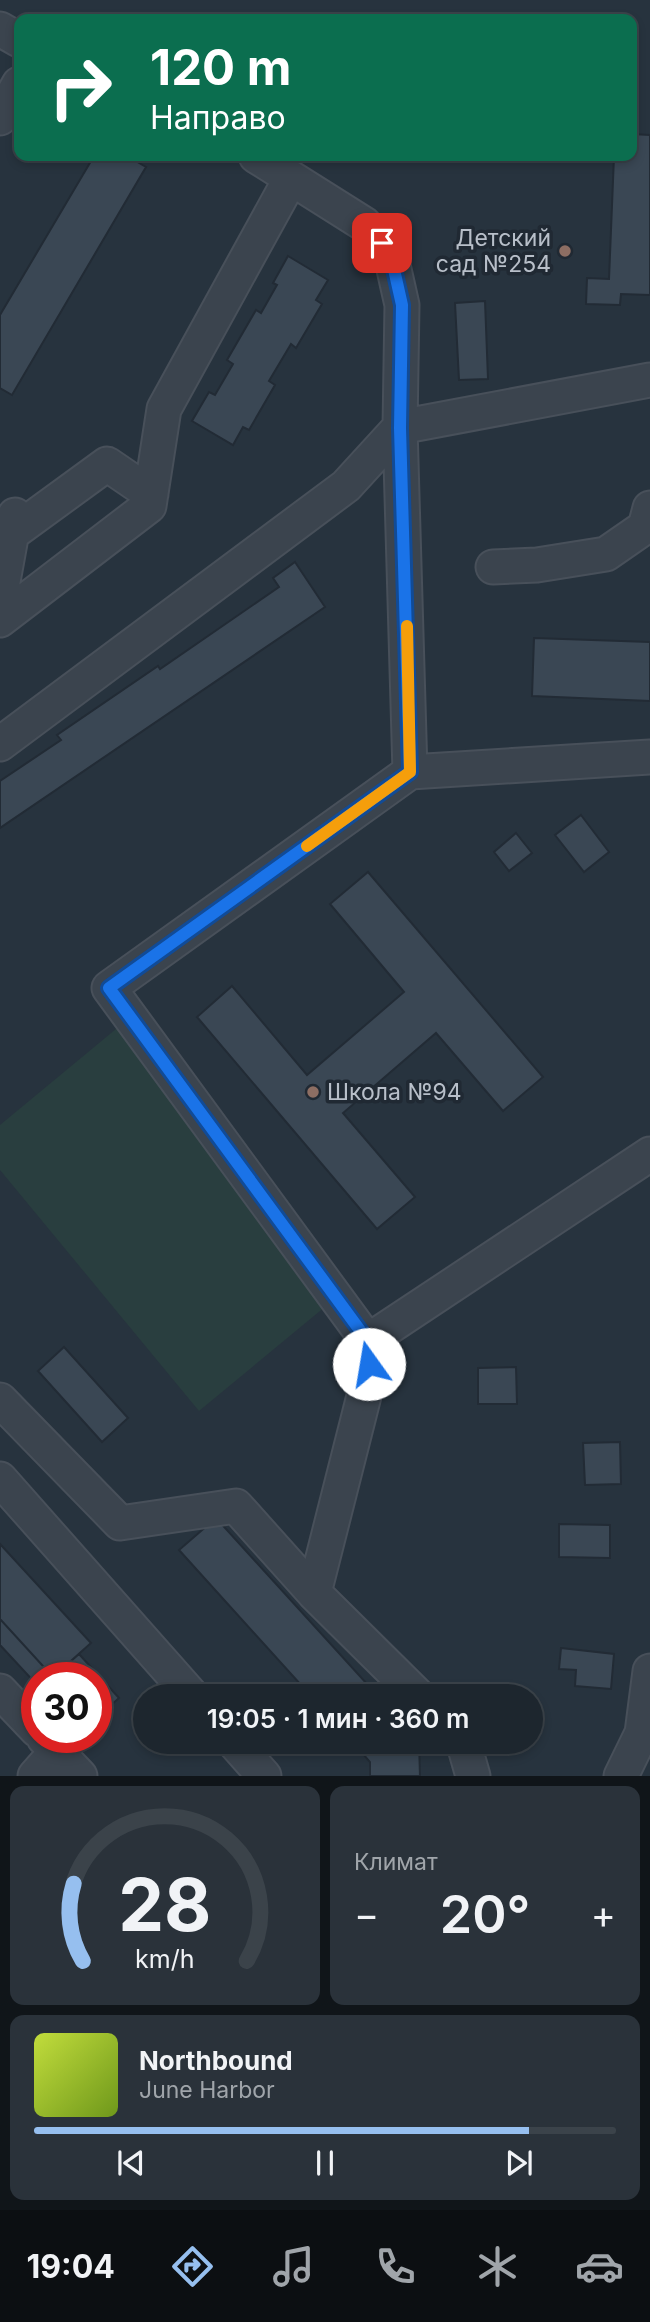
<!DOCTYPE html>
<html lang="ru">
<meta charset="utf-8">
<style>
body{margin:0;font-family:Inter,sans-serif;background:#2a323a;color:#f1f3f6;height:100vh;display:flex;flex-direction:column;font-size:26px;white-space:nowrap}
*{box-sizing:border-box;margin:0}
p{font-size:23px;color:#a0a5aa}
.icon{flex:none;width:38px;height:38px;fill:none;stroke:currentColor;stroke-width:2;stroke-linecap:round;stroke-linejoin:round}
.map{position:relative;height:1776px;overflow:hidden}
.details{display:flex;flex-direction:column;gap:10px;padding:10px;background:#101519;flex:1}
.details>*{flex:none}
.hud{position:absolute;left:14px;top:14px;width:623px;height:147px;border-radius:14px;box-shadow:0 4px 10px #0003,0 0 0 2px #3b434a;background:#0b6e4f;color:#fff;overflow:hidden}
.speed{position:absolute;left:21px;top:1662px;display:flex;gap:14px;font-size:35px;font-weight:700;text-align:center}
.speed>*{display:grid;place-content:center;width:91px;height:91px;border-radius:50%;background:#1d262e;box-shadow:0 4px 10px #0003,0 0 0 2px #3b434a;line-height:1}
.speed .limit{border:10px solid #d22;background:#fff;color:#111}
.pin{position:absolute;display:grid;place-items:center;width:60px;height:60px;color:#fff;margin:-30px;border-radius:14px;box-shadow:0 4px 10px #0006}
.me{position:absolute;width:77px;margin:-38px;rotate:347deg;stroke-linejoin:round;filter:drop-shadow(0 0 5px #0008)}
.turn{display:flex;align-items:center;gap:24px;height:147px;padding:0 21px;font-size:32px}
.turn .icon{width:91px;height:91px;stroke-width:2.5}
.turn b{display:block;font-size:49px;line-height:60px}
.big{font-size:52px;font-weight:600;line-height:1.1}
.details .card{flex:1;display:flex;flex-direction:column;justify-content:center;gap:10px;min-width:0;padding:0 24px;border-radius:14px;background:#2a323a}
.details .dial{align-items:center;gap:0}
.dial svg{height:182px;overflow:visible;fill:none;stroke:#3b434a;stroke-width:7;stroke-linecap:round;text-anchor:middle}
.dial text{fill:#f1f3f6;stroke:none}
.song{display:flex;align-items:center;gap:21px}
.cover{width:84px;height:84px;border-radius:10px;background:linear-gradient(135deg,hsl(70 70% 55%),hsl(80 70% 35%))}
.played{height:7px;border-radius:4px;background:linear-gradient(90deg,#96bfef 85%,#3b434a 85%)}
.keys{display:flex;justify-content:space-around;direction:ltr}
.heat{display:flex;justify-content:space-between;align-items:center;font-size:38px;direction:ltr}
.details .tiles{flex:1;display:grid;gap:10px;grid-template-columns:1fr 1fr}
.card:last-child{grid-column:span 2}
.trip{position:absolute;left:133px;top:1684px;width:410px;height:70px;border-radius:35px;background:#1d262e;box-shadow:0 4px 10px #0003,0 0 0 2px #3b434a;font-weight:600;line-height:70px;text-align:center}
.dock{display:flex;height:112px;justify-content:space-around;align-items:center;background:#0c0f12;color:#a0a5aa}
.dock .icon{width:49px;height:49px}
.dock .current{color:#96bfef}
.dock b{font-size:32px;color:#f1f3f6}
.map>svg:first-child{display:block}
.green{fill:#293e3f}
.building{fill:#3a4754;stroke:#222b35;stroke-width:2}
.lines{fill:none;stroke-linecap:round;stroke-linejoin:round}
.minor-casing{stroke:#48505a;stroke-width:37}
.minor{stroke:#3b444e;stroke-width:33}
.route-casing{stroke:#114b97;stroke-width:18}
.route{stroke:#1a73e8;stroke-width:12}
.slow{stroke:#f59e0b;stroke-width:12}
.education-dot{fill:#8d6e63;stroke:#202933;stroke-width:2.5}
.labels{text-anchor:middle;stroke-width:7;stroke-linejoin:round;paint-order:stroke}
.poi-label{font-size:23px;fill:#b8bfc9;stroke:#202933;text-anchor:end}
</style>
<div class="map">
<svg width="650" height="1776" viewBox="0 0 650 1776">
<rect width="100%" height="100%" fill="#27333e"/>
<path class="green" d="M122 1024 343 1292 199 1411 0 1170V1125Z"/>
<path class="building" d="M632 134 650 135V295L621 294 620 305 586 304 587 278 609 279 614 156H632Z
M94 156H127L146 167 12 395 0 388V315Z
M288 256 328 280 316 300 322 304 296 348 291 344 269 381 275 385 249 430 243 427 233 445 192 421 209 392 215 395 233 364 227 360 256 310 261 313 277 285 273 283Z
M485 301 488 379 459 380 455 303Z
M295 562 325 607 0 828V781L61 740 57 735 158 666 160 669 279 587 273 578Z
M534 638 650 642V701L532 696Z
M581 815 609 852 584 872 555 835Z
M516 833 532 853 509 871 494 852Z
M368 872 543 1077 503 1111 436 1033 343 1113 415 1197 377 1229 197 1017 232 986 307 1075 404 992 330 904Z
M64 1347 128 1418 102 1442 38 1371Z
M516 1367 517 1404H478V1368Z
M620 1442 621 1484 585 1485 583 1443Z
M216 1518 378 1696H311L179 1550Z
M559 1524 610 1525V1558L559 1557Z
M0 1544 91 1643 53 1677 0 1619Z
M0 1619 53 1677 79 1654 119 1698 96 1719V1678H37V1685L0 1645Z
M561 1648 614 1654 611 1689 575 1686 576 1670 559 1669Z
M352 1741H419L420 1776H370V1762Z"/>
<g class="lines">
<defs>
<path id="minor" d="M0 29 19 40
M0 118 19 84
M256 156 364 224 382 243 393 265 402 305 400 427 410 772 109 988 370 1344 367 1384 314 1593 418 1696
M11 534 107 464 151 494
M493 567 537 565 606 554 645 527 650 508
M0 598 15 515
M0 620 149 506 164 409 291 178
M0 744 346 486 400 427 650 380
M410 772 650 757
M380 1333 650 1154
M0 1400 120 1523 236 1506 314 1593
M0 1479 192 1696
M0 1691 37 1730
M44 1738 80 1776
M233 1741 264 1776
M463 1741 473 1776
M35 1776 57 1751
M621 1776 642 1733 650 1671"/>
</defs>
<use href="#minor" class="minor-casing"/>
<use href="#minor" class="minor"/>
</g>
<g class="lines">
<defs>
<path id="route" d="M369 1364 370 1344 109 988 410 772 400 428 402 305 393 265 382 243"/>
</defs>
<use href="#route" class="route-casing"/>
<use href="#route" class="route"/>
<path class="slow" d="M307 846 410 772 407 626"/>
</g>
<g class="education-dot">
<circle cx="565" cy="251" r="7"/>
<circle cx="313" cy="1092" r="7"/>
</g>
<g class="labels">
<g class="poi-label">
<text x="551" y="246">Детский<tspan x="551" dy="26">сад №254</tspan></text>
<text x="327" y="1100" text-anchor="start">Школа №94</text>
</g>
</g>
</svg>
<div class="speed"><div class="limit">30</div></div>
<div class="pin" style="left:382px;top:243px;background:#d93025"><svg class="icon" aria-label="arrive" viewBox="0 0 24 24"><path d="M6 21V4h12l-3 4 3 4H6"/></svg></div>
<svg class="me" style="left:369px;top:1364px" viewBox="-20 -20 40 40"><circle r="19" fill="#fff"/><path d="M0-13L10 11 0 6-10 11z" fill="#1a73e8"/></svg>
<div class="trip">19:05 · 1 мин · 360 m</div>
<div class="hud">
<div class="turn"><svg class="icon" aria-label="right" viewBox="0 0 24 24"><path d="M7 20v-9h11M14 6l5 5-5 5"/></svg><div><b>120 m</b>Направо</div></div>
</div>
</div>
<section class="details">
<div class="tiles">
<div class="card dial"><svg viewBox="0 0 100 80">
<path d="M14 69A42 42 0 1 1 86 69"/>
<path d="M14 69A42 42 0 0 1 10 35" stroke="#96bfef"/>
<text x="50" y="56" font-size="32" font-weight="700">28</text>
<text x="50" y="72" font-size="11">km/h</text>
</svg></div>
<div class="card"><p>Климат</p>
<div class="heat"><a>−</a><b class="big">20°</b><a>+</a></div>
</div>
<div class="card">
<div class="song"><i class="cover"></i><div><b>Northbound</b><p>June Harbor</p></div></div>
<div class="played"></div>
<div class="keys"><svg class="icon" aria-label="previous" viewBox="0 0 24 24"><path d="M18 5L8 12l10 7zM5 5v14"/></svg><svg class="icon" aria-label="pause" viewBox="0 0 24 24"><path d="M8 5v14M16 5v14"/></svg><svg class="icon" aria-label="next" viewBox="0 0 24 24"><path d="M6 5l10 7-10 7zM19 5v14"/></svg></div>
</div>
</div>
</section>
<nav class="dock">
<b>19:04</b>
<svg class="icon current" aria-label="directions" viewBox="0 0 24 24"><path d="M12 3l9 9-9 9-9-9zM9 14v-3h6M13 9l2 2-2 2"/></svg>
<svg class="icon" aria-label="music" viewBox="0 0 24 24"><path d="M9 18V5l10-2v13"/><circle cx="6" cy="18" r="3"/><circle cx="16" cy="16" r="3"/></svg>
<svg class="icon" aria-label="phone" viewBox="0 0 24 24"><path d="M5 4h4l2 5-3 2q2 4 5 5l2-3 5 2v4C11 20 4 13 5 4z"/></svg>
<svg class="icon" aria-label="climate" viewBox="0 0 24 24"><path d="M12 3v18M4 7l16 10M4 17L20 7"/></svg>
<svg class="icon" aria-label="car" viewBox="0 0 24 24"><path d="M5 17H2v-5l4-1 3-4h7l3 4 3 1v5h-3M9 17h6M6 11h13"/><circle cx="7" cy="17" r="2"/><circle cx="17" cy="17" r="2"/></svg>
</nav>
